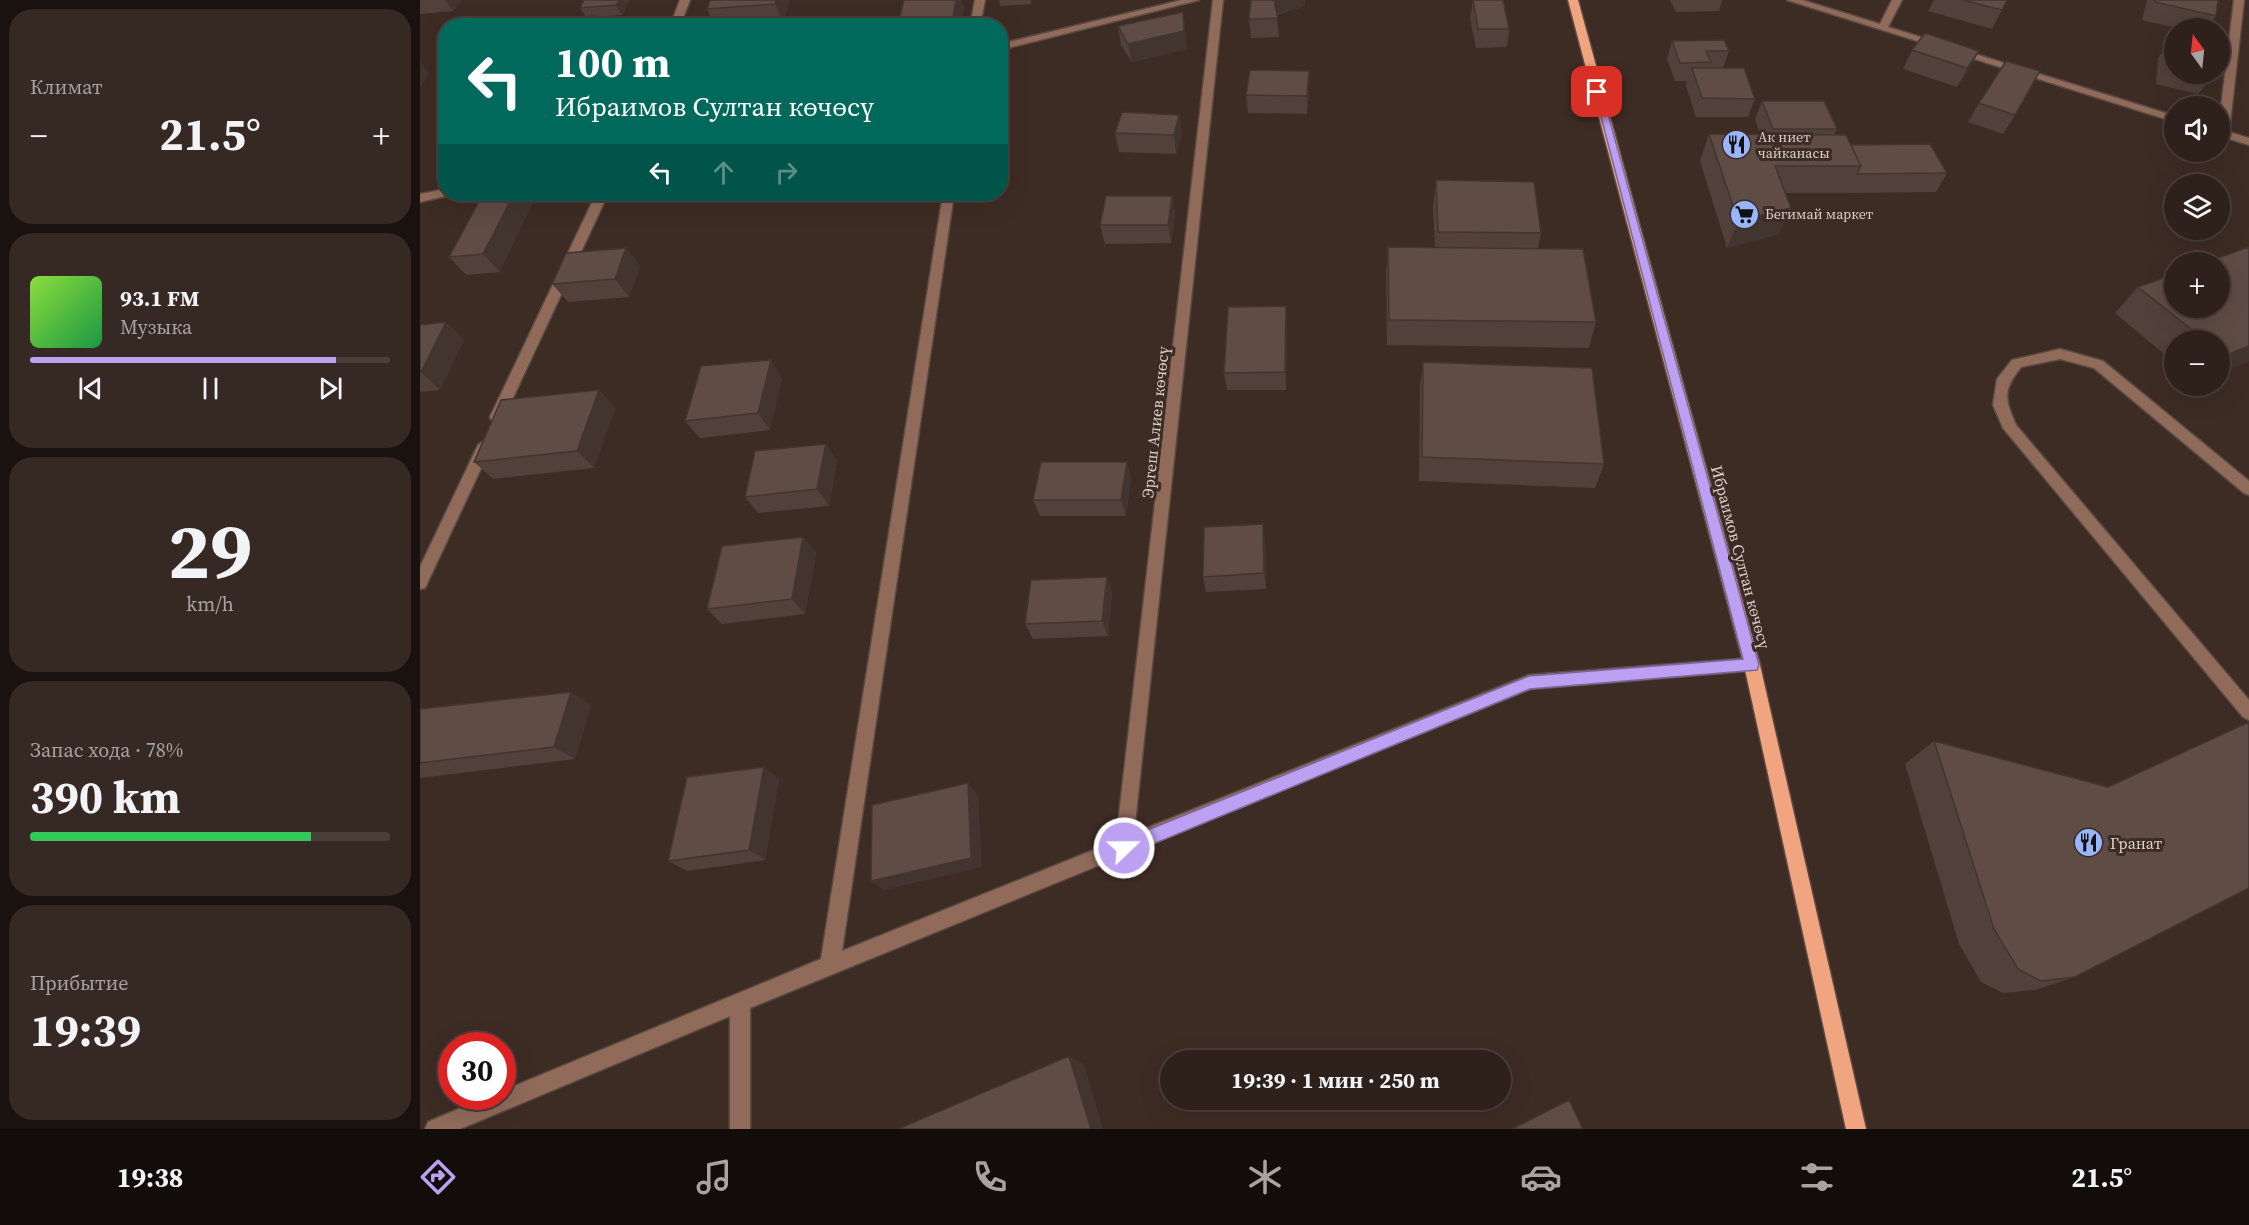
<!DOCTYPE html>
<html lang="ru">
<meta charset="utf-8">
<style>
body{margin:0;font-family:"Source Serif 4",serif;background:#362924;color:#f1f3f6;height:100vh;display:flex;flex-direction:column;font-size:22px;white-space:nowrap}
*{box-sizing:border-box;margin:0}
p{font-size:20px;color:#a7a3a3}
.icon{flex:none;width:33px;height:33px;fill:none;stroke:currentColor;stroke-width:2;stroke-linecap:round;stroke-linejoin:round}
.map{position:relative;flex:1;overflow:hidden}
.drawer{display:flex;flex-direction:column;gap:9px;padding:9px;background:#19120f;width:420px}
.drawer>*{flex:none}
.banner{position:absolute;left:18px;top:18px;width:570px;height:183px;border-radius:24px;box-shadow:0 6px 24px #0002,0 0 0 2px #493e3a;background:#00695c;color:#fff;overflow:hidden}
.needle{width:39px;rotate:345deg}
.controls{position:absolute;left:1744px;top:18px;display:grid;gap:12px}
.controls a{display:grid;place-items:center;width:66px;height:66px;border-radius:50%;background:#2e211b;box-shadow:0 6px 24px #0002,0 0 0 2px #493e3a;font-size:30px}
.speed{position:absolute;left:18px;top:1032px;display:flex;gap:12px;font-size:30px;font-weight:700;text-align:center}
.speed>*{display:grid;place-content:center;width:78px;height:78px;border-radius:50%;background:#2e211b;box-shadow:0 6px 24px #0002,0 0 0 2px #493e3a;line-height:1}
.speed .limit{border:9px solid #d22;background:#fff;color:#111}
.pin{position:absolute;display:grid;place-items:center;width:51px;height:51px;color:#fff;margin:-26px;border-radius:12px;box-shadow:0 3px 9px #0006}
.me{position:absolute;width:66px;margin:-33px;rotate:68deg;stroke-linejoin:round;filter:drop-shadow(0 0 4px #0008)}
.turn{display:flex;align-items:center;gap:21px;height:126px;padding:0 18px;font-size:27px}
.turn .icon{width:78px;height:78px;stroke-width:2.5}
.turn b{display:block;font-size:42px;line-height:51px}
.lanes{display:flex;align-items:center;height:57px;padding:0 18px;background:#0003;justify-content:center;gap:30px;direction:ltr}
.lanes .off{opacity:.35}
.big{font-size:45px;font-weight:700;line-height:1.1}
.drawer .tile{flex:1;display:flex;flex-direction:column;justify-content:center;gap:9px;min-width:0;padding:0 21px;border-radius:24px;background:#362924}
.drawer .dial{align-items:center;gap:0}
.dial b{font-size:78px;line-height:1}
.song{display:flex;align-items:center;gap:18px}
.cover{width:72px;height:72px;border-radius:9px;background:linear-gradient(135deg,hsl(90 70% 55%),hsl(140 70% 35%))}
.played{height:6px;border-radius:3px;background:linear-gradient(90deg,#bca0f2 85%,#493e3a 85%)}
.keys{display:flex;justify-content:space-around;direction:ltr}
.heat{display:flex;justify-content:space-between;align-items:center;font-size:33px;direction:ltr}
.charge{height:9px;border-radius:4px;background:linear-gradient(90deg,#34c759 78%,#493e3a 0)}
.trip{position:absolute;left:740px;top:1050px;width:351px;height:60px;border-radius:30px;background:#2e211b;box-shadow:0 6px 24px #0002,0 0 0 2px #493e3a;font-weight:700;line-height:60px;text-align:center}
.dock{display:flex;height:96px;justify-content:space-around;align-items:center;background:#120d0b;color:#a7a3a3}
.dock .icon{width:42px;height:42px}
.dock .selected{color:#bca0f2}
.dock b{font-size:27px;color:#f1f3f6}
main{display:flex;flex:1;min-height:0}
.map>svg:first-child{display:block}
.lines{fill:none;stroke-linecap:round;stroke-linejoin:round}
.minor-casing{stroke:#5a4a42;stroke-width:3}
.major-casing{stroke:#5a4a42;stroke-width:3}
.minor{fill:#906b5a;fill-rule:evenodd}
.major{fill:#f0a47f;fill-rule:evenodd}
.wall{fill:#52413a}
.shaded-wall{fill:#423530}
.building{fill:#5f4c44;stroke:#423530;stroke-width:1.5}
.route{fill:#bca0f2;stroke:#7a689d;stroke-width:1.5}
.labels{text-anchor:middle;stroke-width:6;stroke-linejoin:round;paint-order:stroke}
.far-poi-label{font-size:14px;fill:#ddd1cc;stroke:#3d2c24;text-anchor:start}
.street-label{font-size:16px;fill:#ddd1cc;stroke:#3d2c24}
.poi-label{font-size:16px;fill:#ddd1cc;stroke:#3d2c24;text-anchor:start}
</style>
<main>
<section class="drawer">
<div class="tile"><p>Климат</p>
<div class="heat"><a>−</a><b class="big">21.5°</b><a>+</a></div>
</div>
<div class="tile">
<div class="song"><i class="cover"></i><div><b>93.1 FM</b><p>Музыка</p></div></div>
<div class="played"></div>
<div class="keys"><svg class="icon" aria-label="previous" viewBox="0 0 24 24"><path d="M18 5L8 12l10 7zM5 5v14"/></svg><svg class="icon" aria-label="pause" viewBox="0 0 24 24"><path d="M8 5v14M16 5v14"/></svg><svg class="icon" aria-label="next" viewBox="0 0 24 24"><path d="M6 5l10 7-10 7zM19 5v14"/></svg></div>
</div>
<div class="tile dial"><b>29</b><p>km/h</p></div>
<div class="tile"><p>Запас хода · 78%</p><b class="big">390 km</b><div class="charge"></div></div>
<div class="tile"><p>Прибытие</p><b class="big">19:39</b></div>
</section>
<div class="map">
<svg width="1829" height="1129" viewBox="0 0 1829 1129">
<rect width="100%" height="100%" fill="#3d2c24"/>
<g class="lines">
<defs>
<path id="minor" d="M260 0H270L260 26H250Z
M555 0H565L560 26H550Z
M762 0H779L580 50V44Z
M793 0H803L714 833 1109 675 1332 658 1338 660 1340 665 1338 670 1110 689 330 1008V1129H310V1016L40 1129H5L8 1122 69 1096H82V1091L401 959 523 194H534L422 951 696 841Z
M1367 0H1382L1460 24 1472 0H1482L1468 27 1755 116V122Z
M1814 0H1824L1809 132 1829 138V145L1800 136V115Z
M26 189V194L30 195 0 202V194Z
M176 194H188L84 417 82 421H72L70 417Z
M1640 349 1683 361 1829 481V495L1824 493 1674 368 1640 359 1601 367C1583 390 1584 398 1596 425L1829 700V720L1823 717 1583 428 1573 405 1577 379 1592 360Z
M65 440 72 445 5 588 0 589V567L58 445Z"/>
<path id="major" d="M1148 0H1158L1340 665 1446 1129H1426L1324 665Z"/>
</defs>
<use href="#minor" class="minor-casing"/>
<use href="#major" class="major-casing"/>
<use href="#minor" class="minor"/>
<use href="#major" class="major"/>
</g>
<path class="wall" d="M0 0H41L33 11 0 14Z
M209 0 202 15 174 17 180 26 166 17 160 8Z
M370 0 363 22 333 24 334 26H293L295 25 287 9Z
M484 0H541L544 9 540 26H481L479 20Z
M579 0H611V4L580 6Z
M831 0H885V6L857 15 859 37 831 38 829 19Z
M1053 0 1089 29 1087 47 1056 48 1050 18Z
M1250 0H1302L1299 11 1256 12Z
M1514 0H1587L1572 29 1508 11Z
M1727 0H1798L1796 16 1787 28H1756L1722 20Z
M763 12 767 49 712 62 701 45 698 26Z
M1751 40 1755 41V74H1793V76L1778 94 1736 84 1738 58Z
M1252 41 1309 51 1303 68 1335 99 1328 117H1276L1266 86 1267 81H1255L1247 59Z
M1492 50 1559 51 1549 69 1537 87 1483 69Z
M889 71V89L887 114 828 113 826 95Z
M1342 101 1417 129 1414 135 1431 145 1527 173 1516 192 1428 193H1365L1359 234 1307 248 1280 161 1289 134H1340L1335 119Z
M1559 103 1595 115 1583 134 1548 122Z
M759 115 762 133 756 154 699 152 695 133Z
M1016 180 1121 233 1118 248 1176 322 1169 348 967 345 966 273 968 247H1015L1013 207Z
M63 194 80 272 46 275 29 257Z
M752 196 755 214 751 243 685 244 680 225Z
M1829 247V361L1800 372V340H1755V363L1695 313 1718 287 1755 274V308H1800V262H1786Z
M206 248 220 266 209 297 148 302 132 284Z
M866 306 867 324 866 390H807L804 373Z
M26 322 44 340 20 390 0 392V325Z
M1003 362 1184 464 1175 488 999 481 1000 387Z
M362 378 350 430 280 438 265 421Z
M179 390 195 408 174 468 73 479 54 462Z
M406 444 417 461 409 506 338 513 325 497Z
M707 462 711 478 706 516H620L613 500Z
M383 537 396 553 385 614 302 624 287 609Z
M845 540 846 589 786 592 783 577Z
M692 592 688 636 613 639 605 624Z
M171 705 155 759 0 778V709Z
M1514 741 1655 977 1615 990 1583 993 1561 982 1539 944 1485 764Z
M359 779 345 860 267 871 248 861Z"/>
<path class="shaded-wall" d="M25 0H41L33 11Z
M199 0H209L202 15 196 5Z
M356 0H370L363 22 355 4Z
M536 0H541L544 9 540 26H535L533 17Z
M853 0H885V6L854 15Z
M763 12 767 49 712 62 708 44Z
M174 16 180 26H170Z
M1559 51 1549 69 1537 87 1547 68Z
M0 62 9 73 0 88Z
M889 71V89L887 114V96Z
M759 115 762 133 756 154 754 135Z
M94 194H117L80 272 63 254Z
M752 196 755 214 751 243 748 225Z
M1371 208 1359 234 1307 248 1318 221Z
M206 248 220 266 209 297 195 279Z
M866 306 867 324 866 390 865 372Z
M26 322 44 340 20 390 1 372Z
M1829 346V361L1800 372V360L1804 356Z
M351 360 362 378 350 430 338 413Z
M179 390 195 408 174 468 157 451Z
M406 444 417 461 409 506 397 489Z
M707 462 711 478 706 516 701 500Z
M843 524 845 540 846 589 844 573Z
M383 537 396 553 385 614 372 599Z
M687 577 692 592 688 636 682 621Z
M151 692 171 705 155 759 134 747Z
M344 767 359 779 345 860 329 850Z
M548 783 558 795 562 867 464 890 451 881Z
M649 1056 664 1064 683 1129H671Z"/>
<path class="building" d="M164 0H199L196 5 160 8Z
M290 0H356L355 4 287 9Z
M484 0H536L533 17 479 20Z
M831 0H854L858 18 829 19Z
M1053 0H1083L1089 29H1058Z
M1543 0H1587L1582 10Z
M1735 0H1798L1796 16 1735 2Z
M763 12 764 31 708 44 698 26Z
M174 16 170 26H117L120 20Z
M332 23 331 26H293Z
M1505 33 1559 51 1547 68 1492 50Z
M1304 40 1309 51H1286L1291 62 1260 63 1252 41Z
M1751 40 1755 41V67L1749 66Z
M1586 61 1620 71 1595 115 1559 103Z
M1272 68H1324L1335 99 1282 98Z
M830 70 889 71 887 96 826 95Z
M1783 74H1793V76Z
M1342 101H1404L1417 129H1353Z
M702 112 759 115 754 135 695 133Z
M1289 134 1426 135 1441 166H1355L1371 208 1318 221Z
M1510 144 1527 173 1437 174 1441 166 1431 145Z
M1016 180 1114 182 1121 233 1018 232Z
M63 194H94L63 254 29 257Z
M686 196H752L748 225H680Z
M968 247 1163 249 1176 322 969 320Z
M1829 247V346L1804 356 1800 353V340H1785L1718 287 1755 274V308H1800V262H1786Z
M206 248 195 279 132 284 146 253Z
M866 306 865 372 804 373 808 307Z
M26 322 1 372H0V325Z
M351 360 338 413 265 421 281 366Z
M1003 362 1172 368 1184 464 1002 457Z
M179 390 157 451 54 462 81 400Z
M406 444 397 489 325 497 335 451Z
M621 462H707L701 500H613Z
M843 524 844 573 783 577 784 527Z
M383 537 372 599 287 609 302 546Z
M687 577 682 621 605 624 611 580Z
M151 692 134 747 0 763V709Z
M1829 722V888L1655 977 1621 981 1598 969 1574 929 1514 741 1688 787Z
M344 767 329 850 248 861 267 777Z
M548 783 551 858 451 881 452 805Z
M649 1056 671 1129H478Z
M1149 1100 1163 1129H1092Z"/>
<path class="route" d="M1174 90 1182 92 1339 665 1337 670 1110 689 704 856 698 854 696 848 698 842 1109 676 1323 659Z"/>
<defs>
<symbol id="restaurant-disc" viewBox="-11 -11 22 22"><circle r="9.5" fill="#98b5fd" stroke="#3d2c24"/><path d="M-5-6h1v4h1v-4h1v4h1v-4h1v5L-1.5 .5V6h-2V.5L-5-1ZM5-6V6H3V1.5H1.5Q1.5-4 5-6Z" fill="#111"/></symbol>
<symbol id="supermarket-disc" viewBox="-11 -11 22 22"><circle r="9.5" fill="#98b5fd" stroke="#3d2c24"/><path d="M-6-5.5h2.5l.6 2H6L4.5 2H-2.5L-4.4-4H-6ZM-1.5 3.2a1.3 1.3 0 1 0 .1 0ZM3 3.2a1.3 1.3 0 1 0 .1 0Z" fill="#111"/></symbol>
</defs>
<g fill-rule="evenodd">
<use href="#restaurant-disc" x="1300" y="128" width="33" height="33"/>
<use href="#supermarket-disc" x="1308" y="198" width="33" height="33"/>
<use href="#restaurant-disc" x="1652" y="826" width="33" height="33"/>
</g>
<g class="labels">
<g class="far-poi-label">
<text x="1338" y="142">Ак ниет<tspan x="1338" dy="16">чайканасы</tspan></text>
<text x="1345" y="219">Бегимай маркет</text>
</g>
<g class="street-label">
<text transform="translate(735 422) rotate(-84)" y="6">Эргеш Алиев көчөсү</text>
<text transform="translate(1321 557) rotate(75)" y="6">Ибраимов Султан көчөсү</text>
</g>
<g class="poi-label">
<text x="1690" y="849">Гранат</text>
</g>
</g>
</svg>
<div class="controls">
<a><svg class="needle" viewBox="-14 -14 28 28"><path d="M0-13l5 13h-10z" fill="#e53935"/><path d="M0 13l5-13h-10z" fill="#a7a3a3"/></svg></a>
<a><svg class="icon" aria-label="sound" viewBox="0 0 24 24"><path d="M4 9h4l5-4v14l-5-4H4zM17 9q2 3 0 6"/></svg></a>
<a><svg class="icon" aria-label="layers" viewBox="0 0 24 24"><path d="M12 4l9 5-9 5-9-5zM3 14l9 5 9-5"/></svg></a>
<a>+</a>
<a>−</a>
</div>
<div class="speed"><div class="limit">30</div></div>
<div class="pin" style="left:1177px;top:92px;background:#d93025"><svg class="icon" aria-label="arrive" viewBox="0 0 24 24"><path d="M6 21V4h12l-3 4 3 4H6"/></svg></div>
<svg class="me" style="left:704px;top:848px" viewBox="-20 -20 40 40"><circle r="17" fill="#bca0f2" stroke="#fff" stroke-width="3"/><path d="M0-11L8 9 0 5-8 9z" fill="#fff"/></svg>
<div class="trip">19:39 · 1 мин · 250 m</div>
<div class="banner">
<div class="turn"><svg class="icon" aria-label="left" viewBox="0 0 24 24"><path d="M17 20v-9H6M10 6l-5 5 5 5"/></svg><div><b>100 m</b>Ибраимов Султан көчөсү</div></div>
<div class="lanes"><svg class="icon" aria-label="left" viewBox="0 0 24 24"><path d="M17 20v-9H6M10 6l-5 5 5 5"/></svg><svg class="icon off" aria-label="ahead" viewBox="0 0 24 24"><path d="M12 20V5M6 11l6-6 6 6"/></svg><svg class="icon off" aria-label="right" viewBox="0 0 24 24"><path d="M7 20v-9h11M14 6l5 5-5 5"/></svg></div>
</div>
</div>
</main>
<nav class="dock">
<b>19:38</b>
<svg class="icon selected" aria-label="directions" viewBox="0 0 24 24"><path d="M12 3l9 9-9 9-9-9zM9 14v-3h6M13 9l2 2-2 2"/></svg>
<svg class="icon" aria-label="music" viewBox="0 0 24 24"><path d="M9 18V5l10-2v13"/><circle cx="6" cy="18" r="3"/><circle cx="16" cy="16" r="3"/></svg>
<svg class="icon" aria-label="phone" viewBox="0 0 24 24"><path d="M5 4h4l2 5-3 2q2 4 5 5l2-3 5 2v4C11 20 4 13 5 4z"/></svg>
<svg class="icon" aria-label="climate" viewBox="0 0 24 24"><path d="M12 3v18M4 7l16 10M4 17L20 7"/></svg>
<svg class="icon" aria-label="car" viewBox="0 0 24 24"><path d="M5 17H2v-5l4-1 3-4h7l3 4 3 1v5h-3M9 17h6M6 11h13"/><circle cx="7" cy="17" r="2"/><circle cx="17" cy="17" r="2"/></svg>
<svg class="icon" aria-label="filters" viewBox="0 0 24 24"><path d="M4 7h16M4 17h16"/><circle cx="9" cy="7" r="2"/><circle cx="15" cy="17" r="2"/></svg>
<b>21.5°</b>
</nav>
